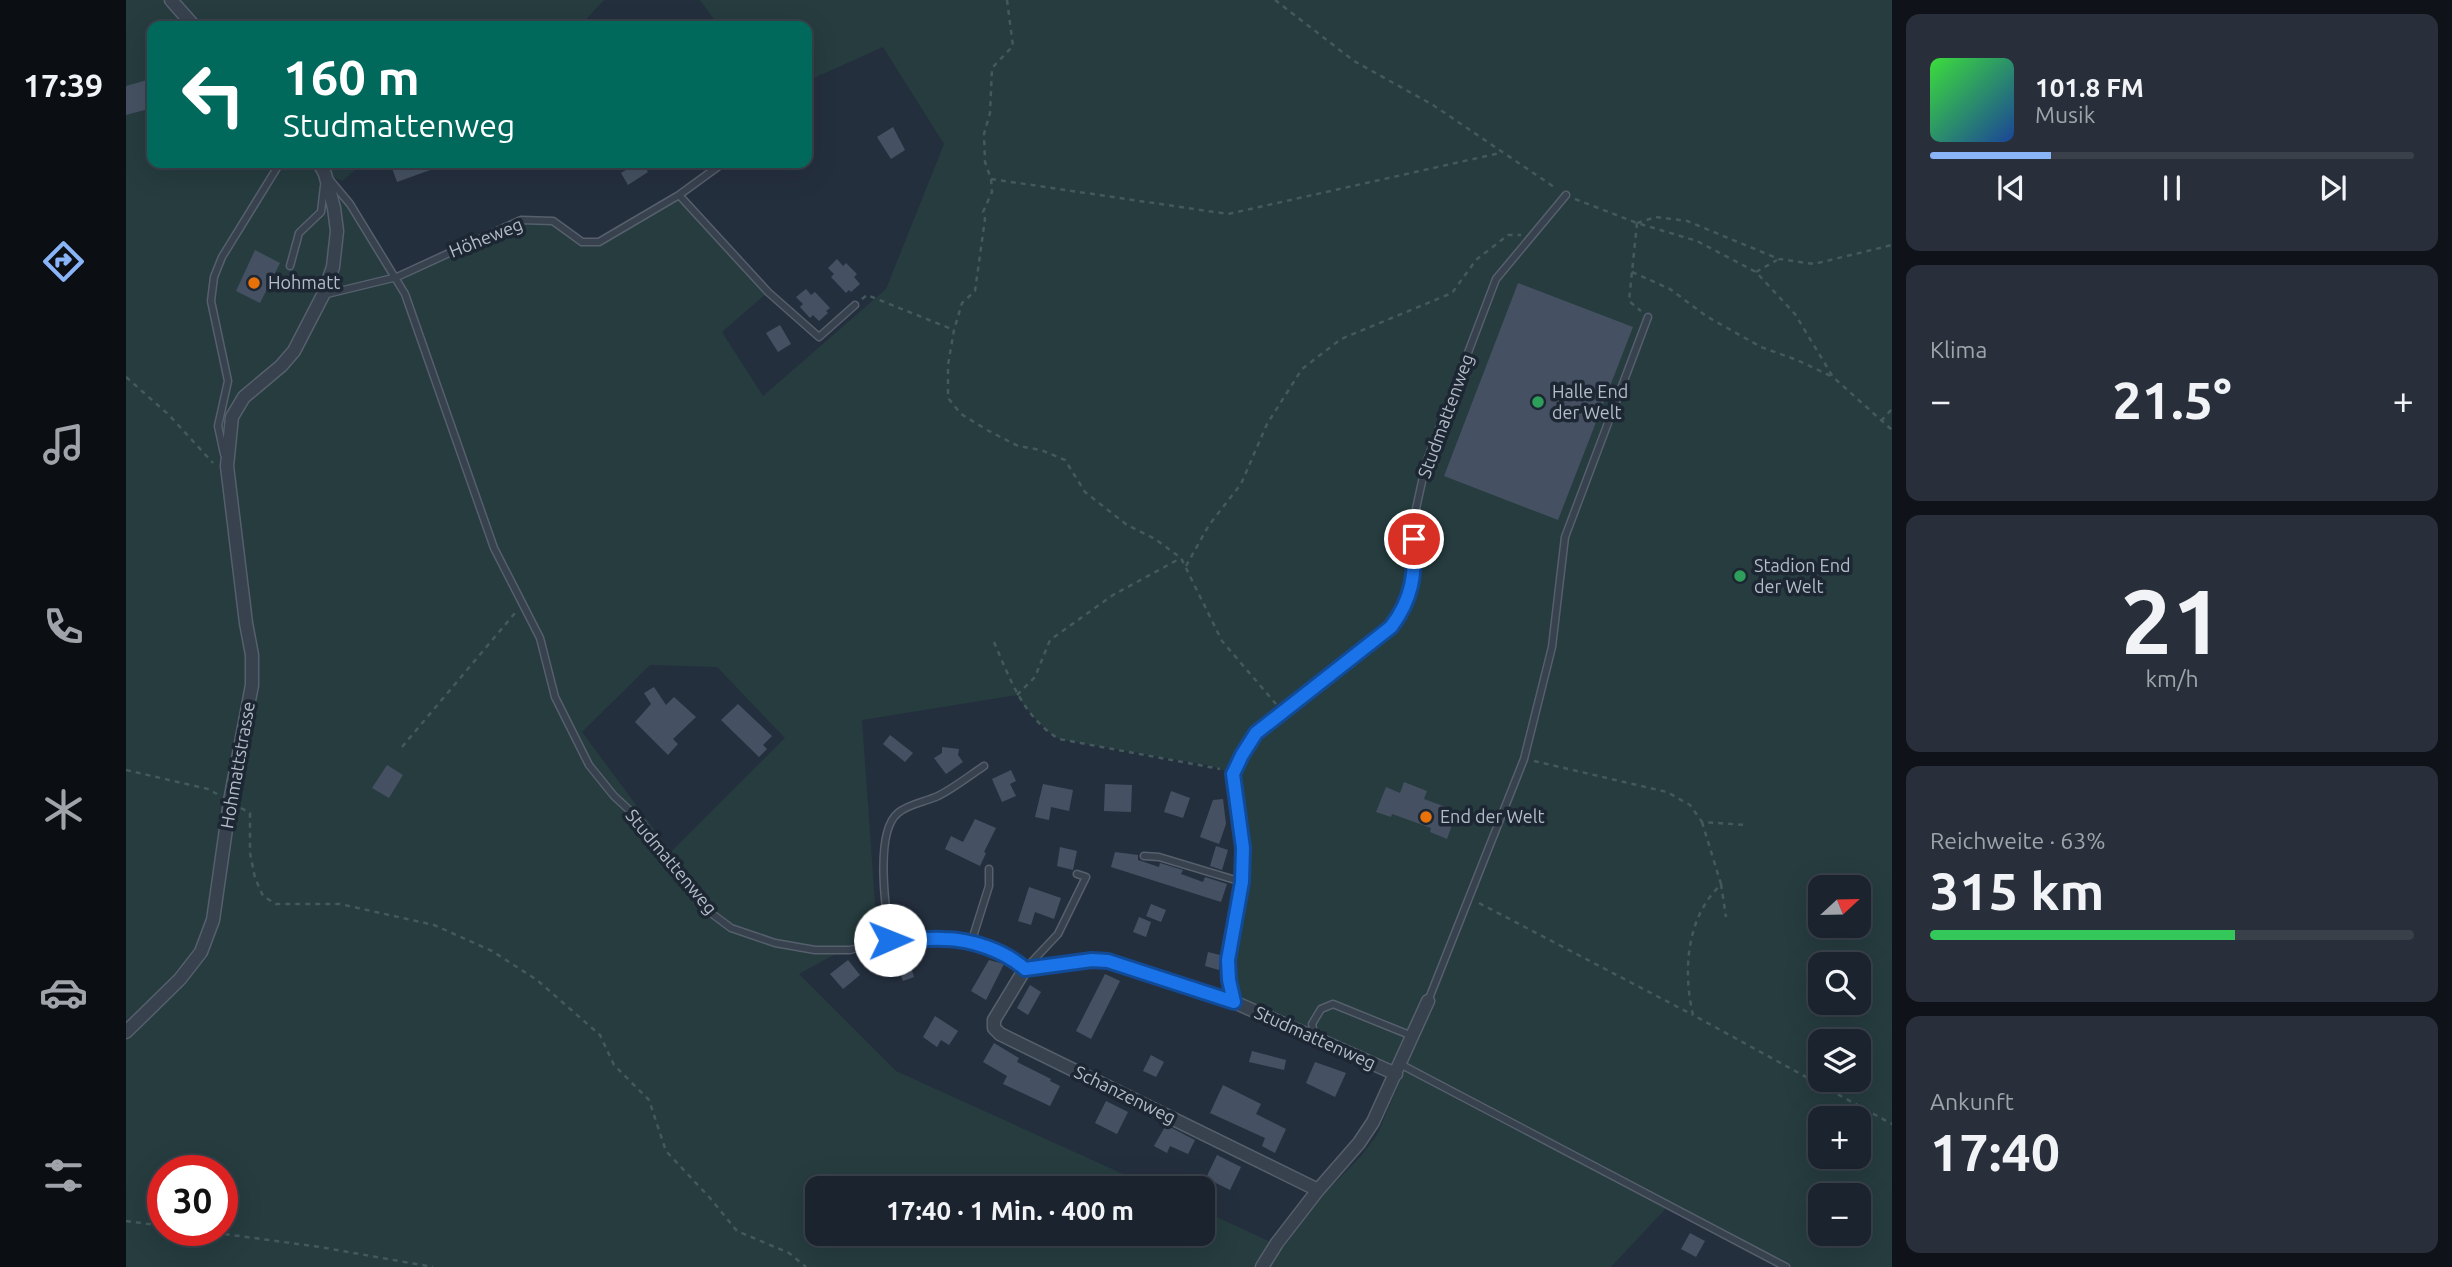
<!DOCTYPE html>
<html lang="de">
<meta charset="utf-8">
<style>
body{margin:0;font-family:Ubuntu,sans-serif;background:#282f3a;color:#f1f3f6;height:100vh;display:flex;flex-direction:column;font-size:26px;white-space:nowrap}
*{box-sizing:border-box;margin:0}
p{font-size:23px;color:#a0a4aa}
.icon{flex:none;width:38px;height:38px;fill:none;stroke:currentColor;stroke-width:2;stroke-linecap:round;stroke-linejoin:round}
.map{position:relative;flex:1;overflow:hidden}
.panel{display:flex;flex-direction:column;gap:14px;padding:14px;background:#0f1319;width:560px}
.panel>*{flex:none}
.top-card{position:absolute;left:21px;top:21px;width:665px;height:147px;border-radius:14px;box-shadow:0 7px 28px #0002,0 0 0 2px #39404a;background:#00695c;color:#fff;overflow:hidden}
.needle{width:46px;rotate:68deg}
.controls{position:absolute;left:1682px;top:875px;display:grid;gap:14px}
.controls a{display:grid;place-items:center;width:63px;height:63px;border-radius:14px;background:#1b232e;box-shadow:0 7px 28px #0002,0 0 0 2px #39404a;font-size:35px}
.speed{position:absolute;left:21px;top:1155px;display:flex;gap:14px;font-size:35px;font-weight:700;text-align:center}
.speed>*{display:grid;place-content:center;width:91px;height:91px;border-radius:50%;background:#1b232e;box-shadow:0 7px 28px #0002,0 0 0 2px #39404a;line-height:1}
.speed .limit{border:10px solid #d22;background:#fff;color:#111}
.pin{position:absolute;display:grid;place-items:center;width:60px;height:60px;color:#fff;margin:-30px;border:4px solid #fff;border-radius:50%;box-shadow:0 2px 7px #0007}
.me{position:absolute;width:77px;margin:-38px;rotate:89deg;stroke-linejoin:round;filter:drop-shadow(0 0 5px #0008)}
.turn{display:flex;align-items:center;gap:24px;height:147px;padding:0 21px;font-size:32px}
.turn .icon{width:91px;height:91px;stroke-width:2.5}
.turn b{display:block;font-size:49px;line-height:60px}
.big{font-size:52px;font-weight:700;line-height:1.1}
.panel .tile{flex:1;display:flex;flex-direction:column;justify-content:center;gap:10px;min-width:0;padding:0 24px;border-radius:14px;background:#282f3a}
.panel .dial{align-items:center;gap:0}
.dial b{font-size:91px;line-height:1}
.song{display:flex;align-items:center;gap:21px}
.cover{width:84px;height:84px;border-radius:10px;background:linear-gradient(135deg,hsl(120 70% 55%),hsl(220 70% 35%))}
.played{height:7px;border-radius:4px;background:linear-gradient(90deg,#8ab4f8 25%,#39404a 25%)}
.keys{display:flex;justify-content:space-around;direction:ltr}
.heat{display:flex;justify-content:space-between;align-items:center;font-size:38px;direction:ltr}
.charge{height:10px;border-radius:5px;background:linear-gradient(90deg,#34c759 63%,#39404a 0)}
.trip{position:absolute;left:679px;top:1176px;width:410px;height:70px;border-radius:14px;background:#1b232e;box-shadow:0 7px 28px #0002,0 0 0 2px #39404a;font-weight:700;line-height:70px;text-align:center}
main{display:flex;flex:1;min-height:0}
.dock{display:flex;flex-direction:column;width:126px;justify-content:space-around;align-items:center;background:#0b0e12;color:#a0a4aa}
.dock .icon{width:49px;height:49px}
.dock .current{color:#8ab4f8}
.dock b{font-size:32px;color:#f1f3f6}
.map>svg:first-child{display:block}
.green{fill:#263c3f;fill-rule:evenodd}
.building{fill:#455162}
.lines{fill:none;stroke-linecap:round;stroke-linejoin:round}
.lane-casing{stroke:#565f6c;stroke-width:9}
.street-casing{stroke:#565f6c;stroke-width:15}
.path{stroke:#44595c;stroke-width:2.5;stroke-dasharray:5 5;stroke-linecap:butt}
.lane{stroke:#38414e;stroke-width:6}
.street{stroke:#38414e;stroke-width:12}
.route-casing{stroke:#114b97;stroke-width:18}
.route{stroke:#1a73e8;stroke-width:12}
.food-dot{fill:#e8710a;stroke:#1d2633;stroke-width:2.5}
.leisure-dot{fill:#2e9e5b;stroke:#1d2633;stroke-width:2.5}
.labels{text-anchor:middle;stroke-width:7;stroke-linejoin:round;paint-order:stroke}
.street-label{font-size:18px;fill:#b4bcc9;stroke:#1d2633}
.poi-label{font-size:18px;fill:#b4bcc9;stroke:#1d2633;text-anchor:start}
</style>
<main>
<nav class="dock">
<b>17:39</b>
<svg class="icon current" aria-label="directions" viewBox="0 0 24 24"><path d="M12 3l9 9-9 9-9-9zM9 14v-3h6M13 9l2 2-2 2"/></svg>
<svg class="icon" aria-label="music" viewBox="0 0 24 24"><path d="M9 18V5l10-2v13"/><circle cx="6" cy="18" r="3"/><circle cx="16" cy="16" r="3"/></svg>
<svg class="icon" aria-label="phone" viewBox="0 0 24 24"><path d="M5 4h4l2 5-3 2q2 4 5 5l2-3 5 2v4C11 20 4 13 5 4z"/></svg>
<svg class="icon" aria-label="climate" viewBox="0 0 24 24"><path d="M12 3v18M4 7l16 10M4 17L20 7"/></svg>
<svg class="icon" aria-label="car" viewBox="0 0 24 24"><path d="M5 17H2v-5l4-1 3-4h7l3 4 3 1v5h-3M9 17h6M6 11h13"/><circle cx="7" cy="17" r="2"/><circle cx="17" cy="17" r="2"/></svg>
<svg class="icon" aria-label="filters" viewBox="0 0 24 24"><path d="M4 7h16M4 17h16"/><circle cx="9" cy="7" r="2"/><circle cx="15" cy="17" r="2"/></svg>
</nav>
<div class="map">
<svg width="1766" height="1267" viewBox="0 0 1766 1267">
<rect width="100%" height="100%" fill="#242f3e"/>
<path class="green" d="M0 0H478L454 26H26V163H238L216 181 201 175 271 277 395 220 427 221 456 242H473L553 195 642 292 596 332 637 396 760 289 818 144 757 47 681 81V26H593L574 0H1766V1267H1660L1544 1204 1485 1267H0ZM524 665 591 667 659 738 545 852 456 732ZM891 695C903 712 915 728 933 739L1086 766 1107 774 1116 882 1103 980 1108 1002 1270 1074 1280 1067 1251 1135 1235 1156 1196 1196 1157 1248 1076 1210V1234H691V1188H1028L770 1071 673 974 751 931 736 720ZM1694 887H1732V926H1694ZM1694 964H1732V1003H1694ZM1694 1041H1732V1080H1694ZM1694 1118H1732V1157H1694ZM37 1171H96V1230H37ZM1694 1195H1732V1234H1694Z"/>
<path class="building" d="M21 80 26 108 0 115V86Z
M767 127 779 150 765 159 751 137Z
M281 163H320L321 164 271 182 266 168Z
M511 163H517L522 172 502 185 495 173Z
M129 250 154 263 134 303 110 291Z
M711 259 717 266 720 263 731 274 728 277 734 284 725 292 723 290 720 293 705 277 708 274 702 268Z
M1392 283 1507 327 1432 520 1318 476Z
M680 289 685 295 689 292 704 308 700 311 702 313 693 321 687 315 684 318 674 307 677 304 670 297Z
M654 325 665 344 652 352 640 333Z
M528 687 540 705 548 697 570 717 547 739 552 744 542 755 509 722 525 704 518 693Z
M612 704 646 736 637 745 641 749 633 757 595 720Z
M764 735 787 753 779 762 757 744Z
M816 747 833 749 832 755 837 762 820 774 808 758 816 753Z
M261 765 277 775 263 798 246 788Z
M885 770 890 781 884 784 890 796 876 802 866 779Z
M1278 782 1301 791 1298 799 1331 811 1321 839 1304 832 1305 828 1266 814 1265 817 1250 812 1260 787 1274 793Z
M917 784 947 790 943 811 925 807 923 820 909 817Z
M979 784 1006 785 1005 812 978 811Z
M1045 791 1064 798 1057 818 1038 812Z
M1097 799 1100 824 1093 844 1074 837 1087 800Z
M849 819 870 828 858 852 860 853 854 866 819 849 825 836 837 842Z
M1090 846 1102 850 1096 870 1084 866Z
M934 847 951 851 947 870 931 866Z
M989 852 1012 855V860L1033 867 1034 863 1057 870 1055 874 1077 882 1079 877 1101 884 1095 902 985 867Z
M903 887 935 898 928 919 909 912 905 925 892 921Z
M1025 904 1040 910 1035 922 1020 916Z
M1013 917 1025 922 1020 937 1007 932Z
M1082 952 1094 955 1093 970 1079 966Z
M749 953 758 963 747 971 739 961Z
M722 960 734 975 717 989 704 974Z
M863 960 878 964 860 1000 845 991Z
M784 964 788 977 777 981 773 969Z
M979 974 994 981 965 1039 950 1031Z
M904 985 915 992 902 1015 891 1008Z
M809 1016 832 1031 823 1045 815 1040 811 1047 797 1037Z
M868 1043 893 1058 891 1062 925 1079 924 1081 934 1086 924 1106 877 1084 881 1076 857 1062Z
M1126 1051 1160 1060 1158 1070 1123 1062Z
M1025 1055 1038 1062 1030 1077 1017 1071Z
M1189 1062 1220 1073 1209 1097 1180 1083Z
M1097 1085 1135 1104 1130 1114 1160 1129 1149 1153 1136 1146 1139 1138 1084 1113Z
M980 1101 1002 1112 991 1134 969 1123Z
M1040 1125 1069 1140 1062 1154 1044 1146 1041 1153 1028 1146Z
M1091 1155 1115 1167 1104 1190 1080 1178Z
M1564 1233 1579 1241 1570 1257 1555 1249Z"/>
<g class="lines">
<defs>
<path id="lane" d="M204 180 224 204 279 294 368 548 414 638 429 697 463 765 488 796 514 820 553 876 581 910 605 928 649 943 689 950H724L764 940C760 913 748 832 772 813 782 804 799 802 812 796 828 788 843 776 858 766
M553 195 642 292 693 337 729 305
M164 266 173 233 195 212 198 186
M197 295 271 277 395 220 427 221 456 242H473L553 195 597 163
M98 454 92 426 102 381 85 301 88 277 96 257 154 163
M1116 755 1131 733 1244 645 1265 627 1276 612 1288 582V518L1300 463 1370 279 1440 195
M1018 856 1033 857 1116 882
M845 943 863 886V869
M900 968 932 934 960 877 951 874
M1302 1001 1398 759 1426 647 1439 537 1522 317
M1189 1037 1186 1024 1195 1009 1207 1004 1286 1036
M1274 1064 1660 1267"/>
<path id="street" d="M45 0 68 26
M764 940C782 941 800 938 818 939 845 939 880 951 899 969L966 960 982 961 1108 1002 1270 1074
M899 969 868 1020V1028L874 1034 1192 1190
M1108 1002 1103 980 1102 960 1116 882 1117 848 1107 774 1116 755
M0 1032 54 979 75 952 87 920 104 801 126 685V655L120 623 101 466 106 417 118 397 155 366 168 351 197 295 207 267 211 231 208 208 199 174 193 163
M1136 1267 1151 1243 1192 1190 1233 1143 1247 1122 1302 1001"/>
</defs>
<use href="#lane" class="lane-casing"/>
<use href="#street" class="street-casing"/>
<path class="path" d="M881 0 887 46 866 68 864 113 858 134 859 162 865 179 866 192 857 212 859 219 849 291 836 303 828 330 822 365V398L835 414 861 430 892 446 915 450 939 460 959 492 1001 525 1029 539 1055 558 1096 641 1150 704
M1149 0 1228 61 1307 105 1431 189
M865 179 1102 214 1374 153
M1449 199 1511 223 1571 241 1630 272 1669 314 1707 377 1766 430
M1511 223 1530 217 1561 221 1653 259 1688 264 1766 245
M1511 223 1503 301 1515 311
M1506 272 1544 289 1580 316 1635 347 1671 360 1707 377
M1630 272 1651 260
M736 299 741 295 828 330
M0 377 43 415 87 463
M1755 421 1766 409
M1060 566 1083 525 1115 484 1141 424 1176 369 1215 339 1326 293 1350 260 1382 235H1395
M868 642C884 679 897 717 933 739L1094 769
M891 695 909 677 924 640 987 595 1055 558
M276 747 389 613
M1408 761 1541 792 1564 805 1576 822 1620 825
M0 770 82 789 91 794
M115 808 124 813V853L129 878 137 896 150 904H214L308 925 366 951 411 980 474 1035 488 1065 523 1100 540 1151 584 1198 611 1231 663 1253 680 1267
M1576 822 1595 884C1589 891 1582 898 1578 906 1559 938 1559 981 1567 1015L1766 1124
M1595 884 1600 917
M1353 903 1567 1015
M0 1221 37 1226
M69 1230 194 1247 307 1267"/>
<use href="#lane" class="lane"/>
<use href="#street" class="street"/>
</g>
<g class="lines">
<defs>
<path id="route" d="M764 940C782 941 800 938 818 939 845 939 879 951 899 969L966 960 982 961 1108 1002 1103 980 1102 960 1116 882 1117 848 1107 774 1116 755 1130 733 1265 627C1287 598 1289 574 1288 539"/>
</defs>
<use href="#route" class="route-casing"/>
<use href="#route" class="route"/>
</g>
<g class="food-dot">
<circle cx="128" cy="283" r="7"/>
<circle cx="1300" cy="817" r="7"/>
</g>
<g class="leisure-dot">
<circle cx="1412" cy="402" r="7"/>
<circle cx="1614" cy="576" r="7"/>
</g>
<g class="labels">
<g class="street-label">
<text transform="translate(360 238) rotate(-22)" y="6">Höheweg</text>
<text transform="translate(1320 416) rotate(-70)" y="6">Studmattenweg</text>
<text transform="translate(112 765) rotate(-80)" y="6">Hohmattstrasse</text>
<text transform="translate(545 862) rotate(50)" y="6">Studmattenweg</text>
<text transform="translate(1189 1038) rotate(24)" y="6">Studmattenweg</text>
<text transform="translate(999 1095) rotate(26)" y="6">Schanzenweg</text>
</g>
<g class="poi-label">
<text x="142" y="289">Hohmatt</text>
<text x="1426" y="398">Halle End<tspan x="1426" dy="21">der Welt</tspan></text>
<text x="1628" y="572">Stadion End<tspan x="1628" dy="21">der Welt</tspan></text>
<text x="1314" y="823">End der Welt</text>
</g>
</g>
</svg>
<div class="controls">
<a><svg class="needle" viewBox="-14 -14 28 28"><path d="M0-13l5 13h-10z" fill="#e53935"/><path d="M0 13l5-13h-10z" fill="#a0a4aa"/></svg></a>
<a><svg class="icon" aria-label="search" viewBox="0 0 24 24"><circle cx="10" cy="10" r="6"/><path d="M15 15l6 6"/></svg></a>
<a><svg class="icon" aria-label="layers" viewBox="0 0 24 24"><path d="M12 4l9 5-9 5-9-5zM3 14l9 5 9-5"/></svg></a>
<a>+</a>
<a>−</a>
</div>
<div class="speed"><div class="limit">30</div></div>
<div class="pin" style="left:1288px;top:539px;background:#d93025"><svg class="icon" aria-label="arrive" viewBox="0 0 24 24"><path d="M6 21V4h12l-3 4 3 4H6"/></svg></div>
<svg class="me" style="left:764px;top:940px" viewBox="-20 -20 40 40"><circle r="19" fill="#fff"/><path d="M0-13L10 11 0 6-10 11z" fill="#1a73e8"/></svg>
<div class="trip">17:40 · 1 Min. · 400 m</div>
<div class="top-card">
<div class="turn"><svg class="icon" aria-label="left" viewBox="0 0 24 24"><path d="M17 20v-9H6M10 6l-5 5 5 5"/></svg><div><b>160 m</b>Studmattenweg</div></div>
</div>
</div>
<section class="panel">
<div class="tile">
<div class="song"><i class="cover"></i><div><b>101.8 FM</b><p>Musik</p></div></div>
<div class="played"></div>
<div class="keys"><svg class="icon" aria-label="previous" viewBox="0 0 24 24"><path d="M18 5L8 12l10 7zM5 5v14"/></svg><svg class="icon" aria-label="pause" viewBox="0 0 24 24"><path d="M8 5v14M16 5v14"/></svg><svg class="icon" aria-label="next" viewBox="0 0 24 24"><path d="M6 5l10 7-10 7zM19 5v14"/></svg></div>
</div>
<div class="tile"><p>Klima</p>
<div class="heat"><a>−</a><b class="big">21.5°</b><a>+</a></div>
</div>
<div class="tile dial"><b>21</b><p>km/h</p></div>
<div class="tile"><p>Reichweite · 63%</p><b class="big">315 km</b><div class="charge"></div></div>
<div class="tile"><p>Ankunft</p><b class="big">17:40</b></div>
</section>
</main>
